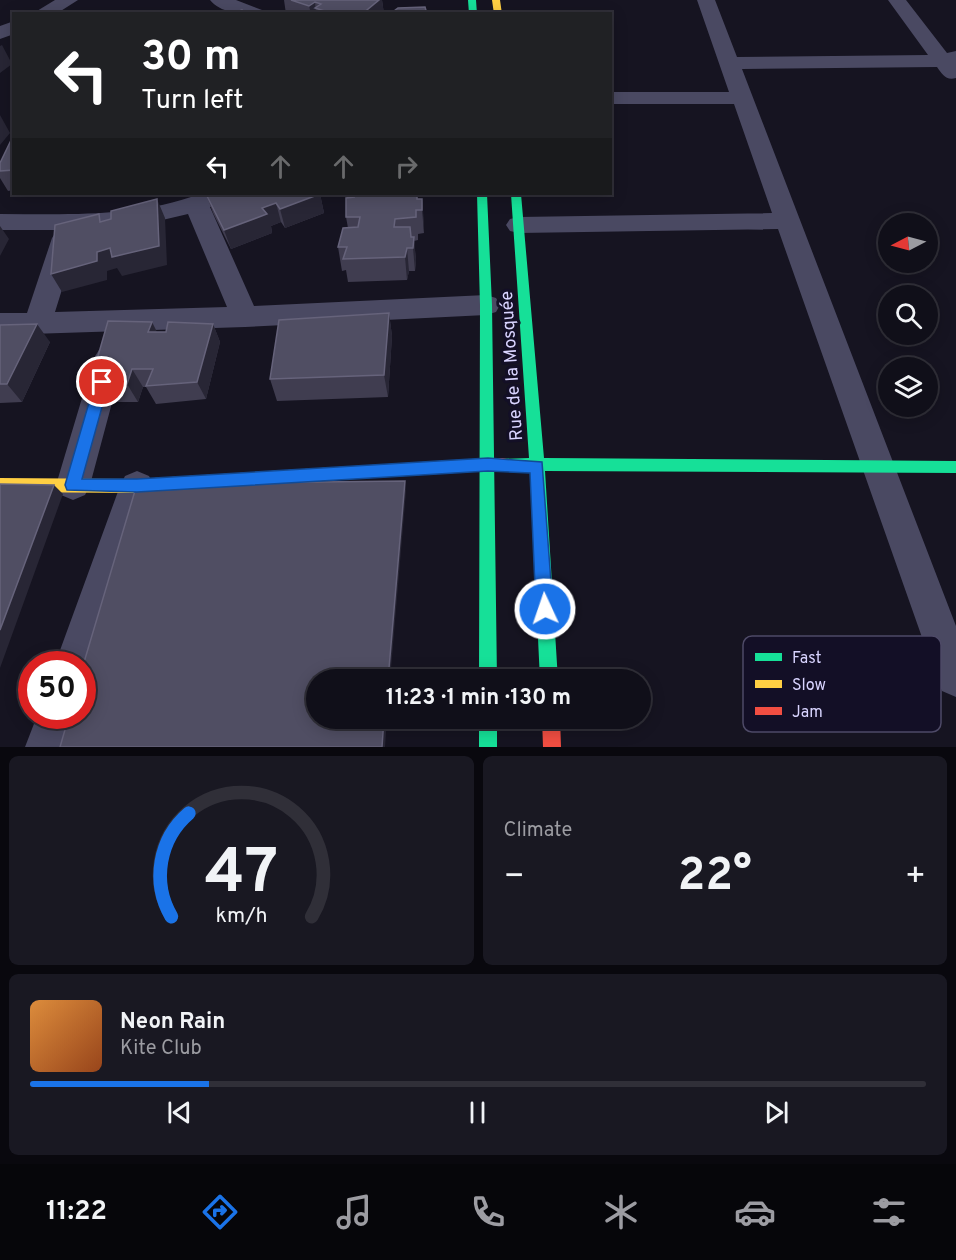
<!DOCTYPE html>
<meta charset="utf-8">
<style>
body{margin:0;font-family:Overpass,sans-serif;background:#191822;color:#f1f3f6;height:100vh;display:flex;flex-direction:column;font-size:22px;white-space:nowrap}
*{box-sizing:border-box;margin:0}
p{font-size:20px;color:#9c9ca2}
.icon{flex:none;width:33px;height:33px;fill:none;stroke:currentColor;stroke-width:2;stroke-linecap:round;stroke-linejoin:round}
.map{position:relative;height:747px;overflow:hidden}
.side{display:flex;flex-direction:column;gap:9px;padding:9px;background:#09080e;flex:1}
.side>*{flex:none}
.hud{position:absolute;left:12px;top:12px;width:600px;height:183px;border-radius:0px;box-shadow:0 3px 15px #0003,0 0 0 2px #302f38;background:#202124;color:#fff;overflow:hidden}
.needle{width:39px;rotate:264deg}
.controls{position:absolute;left:878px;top:213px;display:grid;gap:12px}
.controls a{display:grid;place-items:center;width:60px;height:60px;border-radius:50%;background:#100f19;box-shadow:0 3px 15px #0003,0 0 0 2px #302f38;font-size:30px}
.speed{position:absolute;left:18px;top:651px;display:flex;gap:12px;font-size:30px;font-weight:700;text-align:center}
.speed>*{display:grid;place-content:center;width:78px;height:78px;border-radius:50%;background:#100f19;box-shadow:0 3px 15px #0003,0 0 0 2px #302f38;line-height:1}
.speed .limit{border:9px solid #d22;background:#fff;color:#111}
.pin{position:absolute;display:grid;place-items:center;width:51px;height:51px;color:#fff;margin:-26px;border:3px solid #fff;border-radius:50%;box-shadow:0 2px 6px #0007}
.me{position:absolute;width:66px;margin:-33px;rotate:357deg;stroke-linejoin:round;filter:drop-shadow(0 0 4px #0008)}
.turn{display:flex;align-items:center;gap:21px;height:126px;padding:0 30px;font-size:27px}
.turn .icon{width:78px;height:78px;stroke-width:2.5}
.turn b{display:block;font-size:42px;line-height:51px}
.lanes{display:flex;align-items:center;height:57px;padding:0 30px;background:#0003;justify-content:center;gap:30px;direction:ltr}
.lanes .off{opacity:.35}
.big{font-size:45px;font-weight:700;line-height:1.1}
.side .card{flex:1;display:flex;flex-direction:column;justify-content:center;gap:9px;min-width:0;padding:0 21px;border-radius:9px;background:#191822}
.side .dial{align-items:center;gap:0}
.dial svg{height:156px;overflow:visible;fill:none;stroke:#302f38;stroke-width:7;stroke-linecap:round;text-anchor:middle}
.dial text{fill:#f1f3f6;stroke:none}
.song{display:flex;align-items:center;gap:18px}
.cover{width:72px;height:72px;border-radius:9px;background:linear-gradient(135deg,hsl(30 70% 55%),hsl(20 70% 35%))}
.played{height:6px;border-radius:3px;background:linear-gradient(90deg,#1a73e8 20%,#302f38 20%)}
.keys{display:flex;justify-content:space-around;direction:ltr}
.heat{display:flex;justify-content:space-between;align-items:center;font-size:33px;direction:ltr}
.side .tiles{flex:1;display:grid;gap:9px;grid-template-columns:1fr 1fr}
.card:last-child{grid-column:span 2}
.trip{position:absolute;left:306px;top:669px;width:345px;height:60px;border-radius:30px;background:#100f19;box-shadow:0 3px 15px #0003,0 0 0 2px #302f38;font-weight:700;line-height:60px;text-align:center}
.tabs{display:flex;height:96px;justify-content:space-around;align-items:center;background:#06060a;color:#9c9ca2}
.tabs .icon{width:42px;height:42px}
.tabs .on{color:#1a73e8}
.tabs b{font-size:27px;color:#f1f3f6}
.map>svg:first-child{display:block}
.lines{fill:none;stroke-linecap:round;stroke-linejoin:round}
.street{fill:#4a4962;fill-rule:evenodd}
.fast{fill:#16e098;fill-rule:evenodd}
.slow{fill:#ffcf43;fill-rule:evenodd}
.jam{fill:#f24e42;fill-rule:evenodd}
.wall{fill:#403d50}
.shaded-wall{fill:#282635}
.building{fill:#504e63;stroke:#66637b;stroke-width:1.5}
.route{fill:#1a73e8;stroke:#114b97;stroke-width:1.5}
.labels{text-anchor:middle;stroke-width:6;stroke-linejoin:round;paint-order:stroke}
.street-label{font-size:18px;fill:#d9d4ff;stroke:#130f26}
.key{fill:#130f26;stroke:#4e4a67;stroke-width:1.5}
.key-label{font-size:16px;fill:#d9d4ff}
</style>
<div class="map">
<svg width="956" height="747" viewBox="0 0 956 747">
<rect width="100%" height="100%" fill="#161421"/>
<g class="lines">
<path class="street" d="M55 0H78L56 14H32Z
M210 0H236L262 10 264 14C247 14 222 15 210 0Z
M697 0H715L737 57 928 55 888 0H906L947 53 956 51V78C946 81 942 74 937 67L742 69 956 626V697L942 691 936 677 778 229 519 233 510 231 506 225 510 219 519 217 772 213 734 104H610V92H729Z
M14 21V34L0 39V26Z
M199 194H232L229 200 210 207 254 306 486 295 496 298 500 305 496 312 486 315 245 327 0 335V313H27L52 238 56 232 61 230H0V214C65 214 137 218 199 194ZM188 214 227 307 55 312 78 238 74 232 68 230 141 225Z
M109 347 119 350 124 358 90 485 85 495 73 500 61 495 56 485 94 358 99 350Z
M137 471 149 476 154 486 95 664 89 678 82 680V664H55L120 486 125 476Z
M37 716H77L67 747H25Z"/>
<path class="fast" d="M468 0H476L477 14H469Z
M477 194H487L492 305 497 680H479L480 305Z
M511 194H521L544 458 956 461V473L545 471 558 680H540L530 471 497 469 495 464 497 459 529 458Z
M479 718H497V747H479Z"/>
<path class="slow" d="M492 0H500L502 14H494Z
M338 467 343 468 345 473 343 478 338 479 137 493 0 492V478L137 479Z"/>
<path class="jam" d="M502 458 507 459 509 464 507 469 502 470 338 479 333 478 331 473 333 468 338 467Z
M542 718H560L561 747H543Z"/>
</g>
<path class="wall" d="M284 0H382L384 14H286Z
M14 134V190L8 191 0 178V163Z
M206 194H320L324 213 285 228 281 222 271 226 272 233 231 249 213 213Z
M354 197 422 199 424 233 418 234V240L414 241 416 260 415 271H409L407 280 348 282 346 270 342 271 338 247 348 228 346 217Z
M389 313 392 336 388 397 277 401 270 379Z
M213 324 220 342 206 399 156 404 146 387H143L138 402H102L90 384 157 332H166Z
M0 325 50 342 22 402 0 403Z"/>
<path class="shaded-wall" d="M379 0H382L384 14H362Z
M315 2 316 14H311L309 6Z
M2 45 12 64 0 73V46Z
M0 115 10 133 0 145Z
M320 194 324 213 285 228 280 209Z
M157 199 165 218 167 265 122 276 117 268 107 271V280L62 292 51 274 97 252 110 248Z
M422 199 424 222V233L422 210Z
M276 203 281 222 271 226 272 233 231 249 224 230 262 208Z
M0 226 9 239 0 256Z
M414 237 416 260 415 271 413 248Z
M407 248 409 271 407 280 405 257Z
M389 313 392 336 388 397 384 375Z
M152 322 161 340 148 332Z
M37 324 50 342 22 402 7 384Z
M213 324 220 342 206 399 197 382Z
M132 369 143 387 138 402 127 384Z
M405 481 406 491 390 680H388Z
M54 485 63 494 0 668V630Z
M384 718H387L385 747H382Z"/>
<path class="building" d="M291 0H379L362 14H334L315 8 321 4 315 2 309 6Z
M425 7 427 14H390L398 8Z
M242 10 245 14H232Z
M14 134V170L0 171V163Z
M206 194H320L280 209 276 203 262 208 267 214 224 230Z
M353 194H417V199H422V210H416V217L395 219 394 227H410L411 237H414L413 248H407L405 257 343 259 347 247H338L343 228 358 227 360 217H346V198L354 197Z
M157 199 159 246 112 257 110 248 97 252V261L51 274 55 225 99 214 100 222 111 219V211Z
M389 313 384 375 270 379 279 320Z
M108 321 152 322 148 332H166L168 322 213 324 197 382 146 386 153 369H132L127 384H90Z
M37 324 7 384H0V325Z
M405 481 388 680H316V718H384L382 747H60L69 716H82V669L137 484Z
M0 484 54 485 0 630Z"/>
<path class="route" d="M102 377 109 382 82 479H137L488 458 542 462 553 609 551 614 545 617 539 614 536 609 530 473 488 471 137 492 67 490 65 485 95 382Z"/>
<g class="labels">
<g class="street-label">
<text transform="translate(511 366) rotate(-94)" y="6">Rue de la Mosquée</text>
</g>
</g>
<rect x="743" y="636" width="198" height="96" rx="9" class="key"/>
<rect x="755" y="653" width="27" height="8" fill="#16e098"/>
<rect x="755" y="680" width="27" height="8" fill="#ffcf43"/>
<rect x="755" y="707" width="27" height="8" fill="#f24e42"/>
<g class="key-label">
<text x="792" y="663">Fast</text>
<text x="792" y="690">Slow</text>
<text x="792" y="717">Jam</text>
</g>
</svg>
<div class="controls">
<a><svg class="needle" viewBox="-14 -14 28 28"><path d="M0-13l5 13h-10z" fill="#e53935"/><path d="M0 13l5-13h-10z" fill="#9c9ca2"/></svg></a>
<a><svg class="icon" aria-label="search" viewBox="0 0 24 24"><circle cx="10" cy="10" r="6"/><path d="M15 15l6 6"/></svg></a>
<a><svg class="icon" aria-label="layers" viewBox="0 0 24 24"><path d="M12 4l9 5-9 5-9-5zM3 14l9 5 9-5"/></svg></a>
</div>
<div class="speed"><div class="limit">50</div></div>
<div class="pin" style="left:102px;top:382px;background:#d93025"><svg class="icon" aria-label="arrive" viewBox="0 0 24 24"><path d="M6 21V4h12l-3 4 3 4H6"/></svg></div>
<svg class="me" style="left:545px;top:609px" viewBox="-20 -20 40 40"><circle r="17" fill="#1a73e8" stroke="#fff" stroke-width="3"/><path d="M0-11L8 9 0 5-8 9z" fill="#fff"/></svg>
<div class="trip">11:23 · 1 min · 130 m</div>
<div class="hud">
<div class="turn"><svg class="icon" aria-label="left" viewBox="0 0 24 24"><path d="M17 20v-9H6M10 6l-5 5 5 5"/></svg><div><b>30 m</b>Turn left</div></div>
<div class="lanes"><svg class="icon" aria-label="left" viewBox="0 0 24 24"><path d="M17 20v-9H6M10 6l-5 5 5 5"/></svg><svg class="icon off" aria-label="ahead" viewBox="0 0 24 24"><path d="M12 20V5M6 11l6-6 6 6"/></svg><svg class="icon off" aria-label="ahead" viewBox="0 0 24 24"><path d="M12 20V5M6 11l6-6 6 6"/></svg><svg class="icon off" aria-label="right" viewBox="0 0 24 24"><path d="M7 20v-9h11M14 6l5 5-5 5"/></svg></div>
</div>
</div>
<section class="side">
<div class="tiles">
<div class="card dial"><svg viewBox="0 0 100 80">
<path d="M14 69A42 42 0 1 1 86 69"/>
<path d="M14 69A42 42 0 0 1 23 16" stroke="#1a73e8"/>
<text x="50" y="56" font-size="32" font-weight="700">47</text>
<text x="50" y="72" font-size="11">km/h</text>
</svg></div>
<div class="card"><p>Climate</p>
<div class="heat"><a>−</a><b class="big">22°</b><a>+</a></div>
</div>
<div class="card">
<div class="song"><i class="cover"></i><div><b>Neon Rain</b><p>Kite Club</p></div></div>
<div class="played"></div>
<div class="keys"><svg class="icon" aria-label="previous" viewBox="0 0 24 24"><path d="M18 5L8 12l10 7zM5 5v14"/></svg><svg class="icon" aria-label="pause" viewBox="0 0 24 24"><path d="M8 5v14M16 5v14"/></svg><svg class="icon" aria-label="next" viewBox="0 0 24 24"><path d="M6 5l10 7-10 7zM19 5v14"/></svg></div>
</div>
</div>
</section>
<nav class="tabs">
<b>11:22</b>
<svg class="icon on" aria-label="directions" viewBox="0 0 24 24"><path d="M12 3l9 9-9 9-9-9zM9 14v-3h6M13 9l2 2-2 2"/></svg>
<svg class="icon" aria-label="music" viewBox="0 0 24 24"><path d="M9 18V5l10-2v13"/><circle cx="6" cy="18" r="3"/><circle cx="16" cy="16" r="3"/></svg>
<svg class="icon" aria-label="phone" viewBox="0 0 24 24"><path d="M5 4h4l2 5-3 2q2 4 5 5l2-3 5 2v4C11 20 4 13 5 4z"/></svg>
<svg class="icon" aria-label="climate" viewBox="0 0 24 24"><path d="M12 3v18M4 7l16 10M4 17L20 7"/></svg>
<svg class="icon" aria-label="car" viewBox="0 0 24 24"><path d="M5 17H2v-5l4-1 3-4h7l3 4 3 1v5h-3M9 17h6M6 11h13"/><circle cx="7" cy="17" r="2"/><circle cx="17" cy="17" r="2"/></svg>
<svg class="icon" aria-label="filters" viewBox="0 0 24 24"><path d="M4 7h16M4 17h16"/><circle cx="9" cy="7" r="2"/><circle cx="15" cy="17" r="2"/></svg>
</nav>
